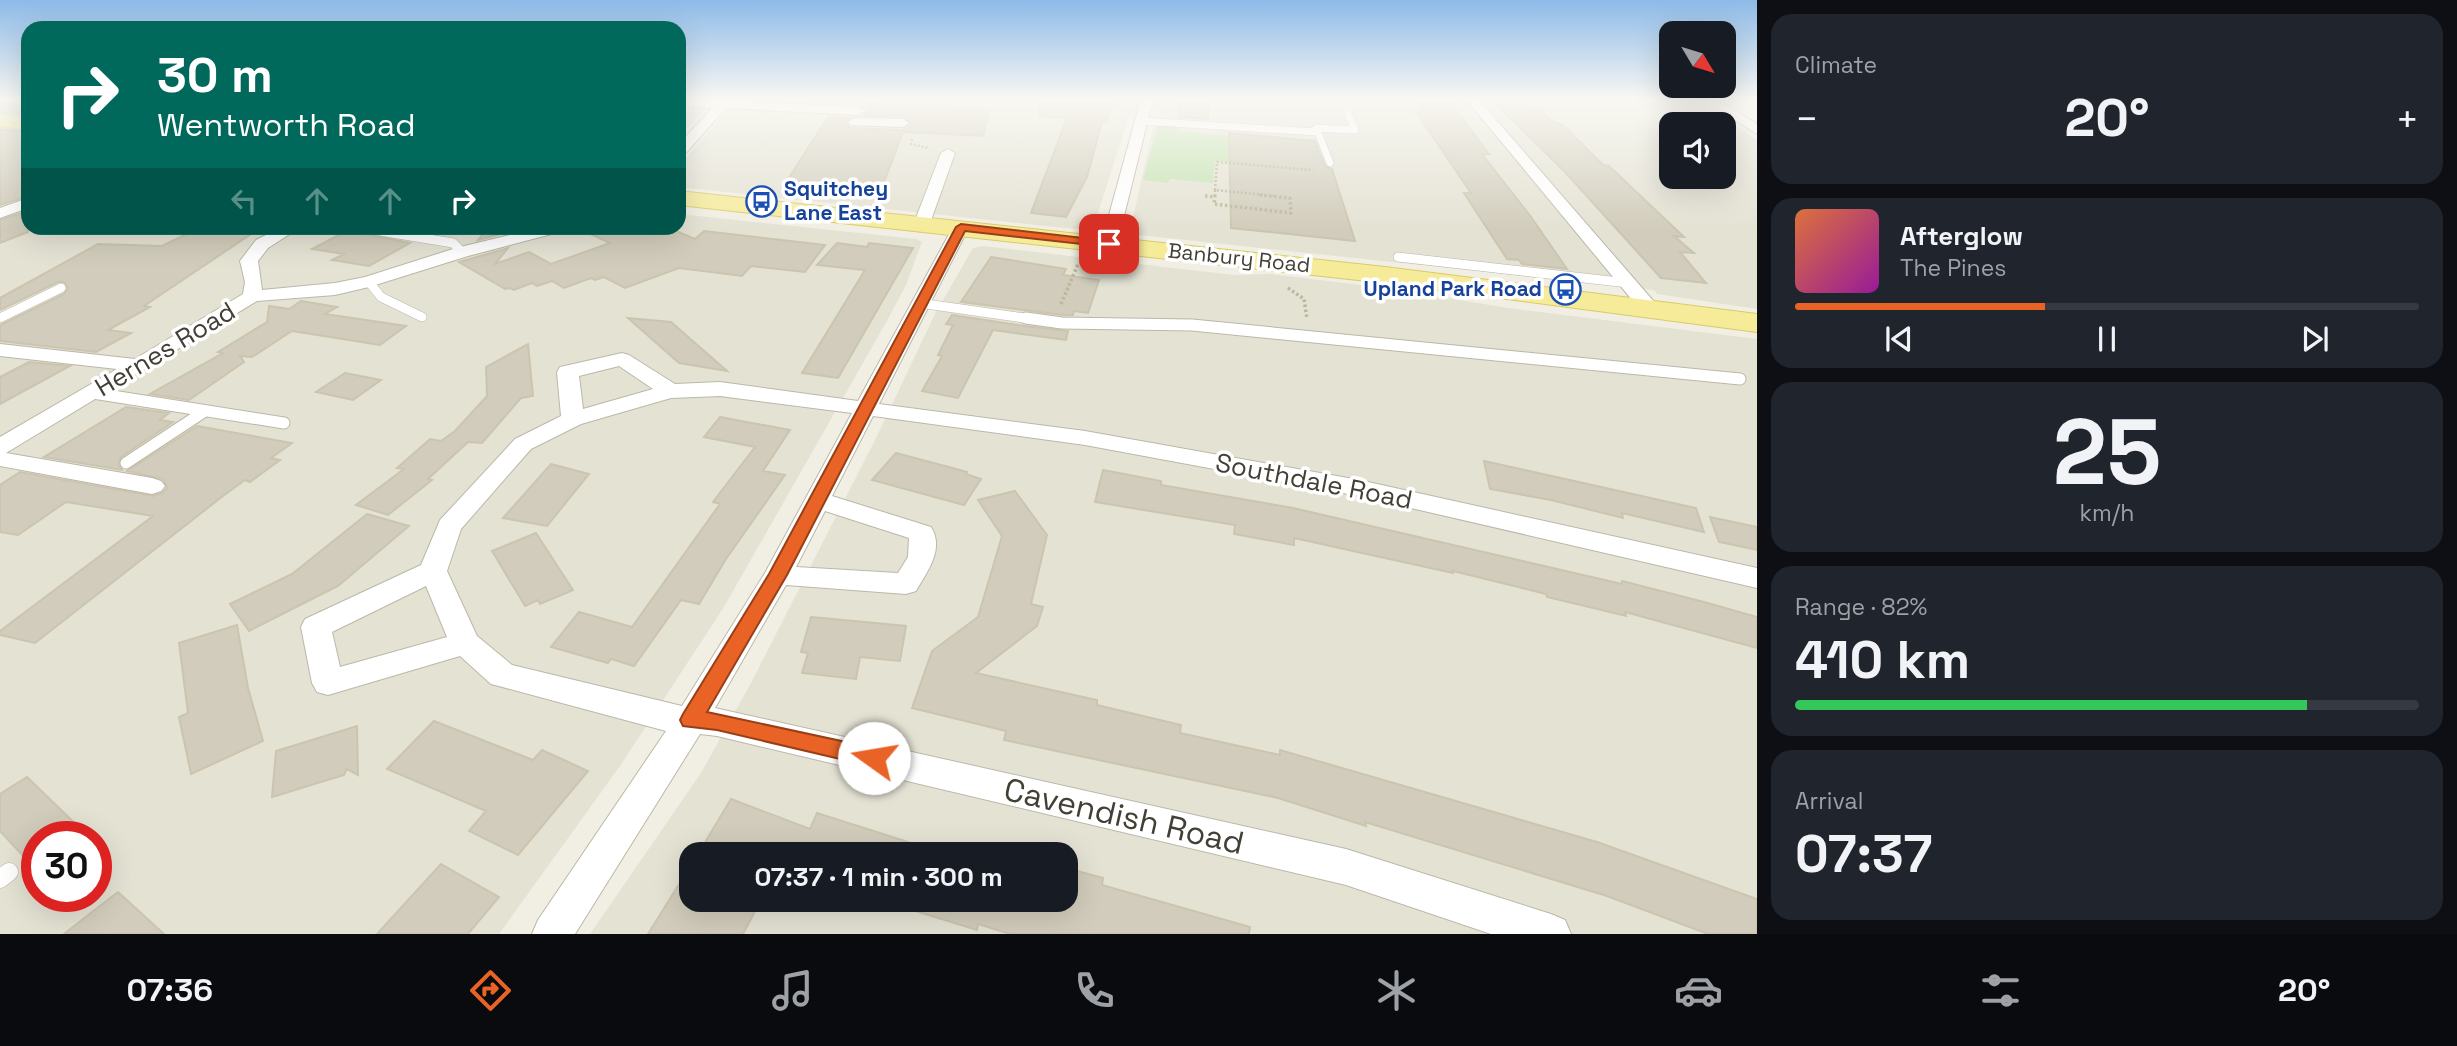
<!DOCTYPE html>
<meta charset="utf-8">
<style>
body{margin:0;font-family:"Space Grotesk",sans-serif;background:#20242c;color:#f1f3f6;height:100vh;display:flex;flex-direction:column;font-size:26px;white-space:nowrap}
*{box-sizing:border-box;margin:0}
p{font-size:23px;color:#9ea1a6}
.icon{flex:none;width:38px;height:38px;fill:none;stroke:currentColor;stroke-width:2;stroke-linecap:round;stroke-linejoin:round}
.map{position:relative;flex:1;overflow:hidden}
.side{display:flex;flex-direction:column;gap:14px;padding:14px;background:#0d0f14;width:700px}
.side>*{flex:none}
.hud{position:absolute;left:21px;top:21px;width:665px;height:214px;border-radius:21px;box-shadow:0 7px 28px #0002;background:#00695c;color:#fff;overflow:hidden}
.needle{width:46px;rotate:128deg}
.buttons{position:absolute;left:1659px;top:21px;display:grid;gap:14px}
.buttons a{display:grid;place-items:center;width:77px;height:77px;border-radius:14px;background:#171b24;box-shadow:0 7px 28px #0002;font-size:35px}
.speed{position:absolute;left:21px;top:821px;display:flex;gap:14px;font-size:35px;font-weight:700;text-align:center}
.speed>*{display:grid;place-content:center;width:91px;height:91px;border-radius:50%;background:#171b24;box-shadow:0 7px 28px #0002;line-height:1}
.speed .limit{border:10px solid #d22;background:#fff;color:#111}
.pin{position:absolute;display:grid;place-items:center;width:60px;height:60px;color:#fff;margin:-30px;border-radius:14px;box-shadow:0 4px 10px #0006}
.me{position:absolute;width:77px;margin:-38px;rotate:283deg;stroke-linejoin:round;filter:drop-shadow(0 0 5px #0008)}
.turn{display:flex;align-items:center;gap:24px;height:147px;padding:0 21px;font-size:32px}
.turn .icon{width:91px;height:91px;stroke-width:2.5}
.turn b{display:block;font-size:49px;line-height:60px}
.lanes{display:flex;align-items:center;height:66px;padding:0 21px;background:#0003;justify-content:center;gap:35px;direction:ltr}
.lanes .off{opacity:.35}
.big{font-size:52px;font-weight:800;line-height:1.1}
.side .widget{flex:1;display:flex;flex-direction:column;justify-content:center;gap:10px;min-width:0;padding:0 24px;border-radius:21px;background:#20242c}
.side .dial{align-items:center;gap:0}
.dial b{font-size:91px;line-height:1}
.song{display:flex;align-items:center;gap:21px}
.cover{width:84px;height:84px;border-radius:10px;background:linear-gradient(135deg,hsl(20 70% 55%),hsl(300 70% 35%))}
.played{height:7px;border-radius:4px;background:linear-gradient(90deg,#e86325 40%,#363941 40%)}
.keys{display:flex;justify-content:space-around;direction:ltr}
.heat{display:flex;justify-content:space-between;align-items:center;font-size:38px;direction:ltr}
.charge{height:10px;border-radius:5px;background:linear-gradient(90deg,#34c759 82%,#363941 0)}
.trip{position:absolute;left:679px;top:842px;width:399px;height:70px;border-radius:21px;background:#171b24;box-shadow:0 7px 28px #0002;font-weight:800;line-height:70px;text-align:center}
.dock{display:flex;height:112px;justify-content:space-around;align-items:center;background:#090b0e;color:#9ea1a6}
.dock .icon{width:49px;height:49px}
.dock .active{color:#e86325}
.dock b{font-size:32px;color:#f1f3f6}
main{display:flex;flex:1;min-height:0}
.map>svg:first-child{display:block}
.residential{fill:#e4e2d3;fill-rule:evenodd}
.green{fill:#c3e2b0}
.parking{fill:#e2e0dc}
.building{fill:#d1ccbb;stroke:#cbc5af;stroke-width:2}
.lines{fill:none;stroke-linecap:round;stroke-linejoin:round}
.service-far3-casing{stroke:#bbb8a8;stroke-width:8}
.service-far2-casing{stroke:#bbb8a8;stroke-width:10}
.service-far1-casing{stroke:#bbb8a8;stroke-width:13}
.service-casing{stroke:#bbb8a8;stroke-width:19}
.minor-casing{stroke:#bbb8a8;stroke-width:2}
.primary-casing{stroke:#d9ca6a;stroke-width:2}
.path-far1{stroke:#bcb69a;stroke-width:2.5;stroke-dasharray:2 2;stroke-linecap:butt}
.path{stroke:#bcb69a;stroke-width:3.5;stroke-dasharray:2.5 2.5;stroke-linecap:butt}
.service-far3{stroke:#fff;stroke-width:7}
.service-far2{stroke:#fff;stroke-width:9}
.service-far1{stroke:#fff;stroke-width:11}
.service{stroke:#fff;stroke-width:18}
.minor{fill:#fff;fill-rule:evenodd}
.primary{fill:#f5eb99;fill-rule:evenodd}
.route{fill:#e86325;stroke:#974018;stroke-width:2}
.labels{text-anchor:middle;stroke-width:7;stroke-linejoin:round;paint-order:stroke}
.far-transit-label{font-size:21px;font-weight:bold;fill:#164399;stroke:#fff;text-anchor:start}
.far-street-label{font-size:21px;fill:#423f35;stroke:#fff}
.street-label{font-size:26px;fill:#423f35;stroke:#fff}
.near-street-label{font-size:32px;fill:#423f35;stroke:#fff}
</style>
<main>
<div class="map">
<svg width="1757" height="934" viewBox="0 0 1757 934">
<rect width="100%" height="100%" fill="#f1efe4"/>
<path class="residential" d="M679 99H714L679 137Z
M738 99H1696L1757 140V309L1657 294 1654 290 1139 235 1130 231 1155 119 1129 117 1094 225 1075 229 679 187V166ZM1671 124H1724V177H1671Z
M0 129 28 133V228H679V214L916 239 922 242 906 285 888 319 724 607 620 766 499 934H0ZM37 836H96V896H37Z
M983 246 1234 275 1270 274 1377 287 1509 308 1757 339V934H590L701 773 752 681 876 438 935 314 973 248ZM691 854H1066V900H691Z"/>
<path class="green" d="M1158 124 1178 125 1179 132 1281 139 1287 167 1215 161 1213 183 1170 179 1168 183 1143 180Z"/>
<path class="parking" d="M1263 118 1322 122 1343 170 1316 168 1308 141 1317 142 1316 140 1290 132 1268 130Z"/>
<path class="building" d="M0 99H28V115L0 112Z
M1040 99H1115L1106 122H1102L1087 177 1066 217 1031 213 1067 118 1039 116Z
M1416 99 1449 101 1489 154H1482L1531 217 1567 269 1522 264 1519 260 1507 259 1464 193H1471L1416 112 1424 113Z
M1178 101 1209 104 1208 119 1179 117Z
M870 104 990 109 983 136 903 132 879 195 783 187 828 117 850 118 845 121 850 128 903 130 911 124 903 116H864Z
M1497 105 1539 108 1552 121 1564 126 1603 165 1609 166 1684 237 1674 236 1694 253 1680 252 1706 283 1661 278 1565 172Z
M0 129 28 132V196L0 205Z
M1229 133 1315 141 1325 166 1332 169 1355 241 1231 228Z
M28 211V232L0 243V220Z
M212 228H260L144 306 150 307 108 330 131 333 96 352 0 341V325L64 294 68 288 64 282H58L0 310V298L98 244 162 246 197 229 206 230Z
M488 228H524L478 240Z
M578 228H669L695 239 704 231 825 245 805 272 751 266 742 276 679 268 625 288 604 277 595 280 591 278 564 288 552 281 537 286 532 283 514 290 510 288 505 289 459 262 508 248 495 264 529 252 551 264 610 243Z
M346 231 375 236 410 243 369 266 332 260 344 254 312 249Z
M837 243 867 247 869 243 913 248 838 378 802 373 865 270 817 265Z
M991 257 1066 269 1063 275 1099 280 1088 313 1074 311 1073 315H1063L961 302Z
M301 301 337 307 325 314 406 326 380 345 292 331 252 357 240 356 244 362 189 400 150 394 223 353 218 352 267 322 269 306 289 309Z
M952 315 1025 326 1068 331 1066 340 993 330 958 398 922 391 942 356 938 355 953 325 946 324Z
M628 318 671 322 727 371 679 363Z
M528 344 533 396 521 398 482 443 468 442 428 479 432 480 388 515 356 505 404 469 397 468 430 439 441 441 455 431 487 396 486 367Z
M29 362 70 366 0 404V377Z
M345 373 381 380 353 400 316 392Z
M126 407 169 413 160 420 173 422 121 457 118 464 122 470 44 457Z
M720 417 790 430 763 471 785 475 726 559 699 604 681 600 634 666 611 659 608 663 551 647 579 612 632 627 720 504 713 502 755 447 704 437Z
M197 426 292 443 271 458 280 460 250 482 245 480 223 496 35 643 0 635V631L153 516 66 502 18 535 0 532V485L20 472 153 496 162 493 167 488 163 479 127 471Z
M896 453 967 472 966 474 981 479 964 505 872 480Z
M1484 461 1696 508 1704 532 1622 513 1623 518 1551 500 1490 489Z
M551 464 589 474 547 526 503 518Z
M1103 470 1161 481V485L1293 508 1622 584V581L1704 602 1757 617V648L1625 612 1626 616 1547 597 1546 594 1453 571V573L1294 538V545L1234 534 1235 525 1095 502Z
M1015 491 1047 535 1031 604 1043 607 1037 626 976 673 1097 700V705L1181 725 1180 733 1280 755V750L1597 842 1757 899V934H1708L1607 896 1365 822 1366 826 1278 798 1004 740 1006 731 912 708 932 651 978 617 1002 536 978 500Z
M367 514 409 526 338 586 249 631 230 604 292 574Z
M1710 517 1757 527V550L1719 542Z
M536 533 573 590 540 604 538 600 525 606 492 551Z
M811 617 906 626 900 661 860 657 856 679 802 673 808 653 801 652Z
M237 625 248 688 263 741 191 774 179 717 188 713 179 643Z
M434 721 533 760 542 750 588 771 518 855 469 831 486 811 387 769Z
M357 726 358 775 347 769 344 775 272 797 276 751Z
M27 777 88 836H37V871L0 831V794Z
M731 799 810 829 817 813 930 849 929 854H698Z
M441 864 499 897 468 934H377Z
M691 865V900H761L743 934H648Z
M1066 868 1103 878 1102 885 1250 927 1249 934H1010L978 924 977 930 896 905 897 900H1066Z
M118 892 164 934H64L92 912Z"/>
<g class="lines">
<defs>
<path id="service-far3" d="M1140 121 1318 132 1330 163
M1313 131 1317 128 1355 130 1348 114"/>
<path id="service-far2" d="M380 231 453 243 462 252
M1398 257 1628 283
M369 282 381 297 422 317
M919 303 1038 320
M0 318 61 288"/>
<path id="service-far1" d="M1026 318 1062 323 1192 325 1740 379
M93 393 284 423
M126 463 205 411"/>
<path id="service" d="M0 879 9 872"/>
<path id="minor" d="M679 99 718 101 733 99 732 101 859 107 865 111 859 115 726 108 684 155 679 156V144L712 108 679 106Z
M1141 99H1153L1117 244 1109 249 1101 244Z
M1466 99H1478L1656 304 1659 308 1656 312H1642Z
M1702 99H1716L1757 124V134Z
M854 118 903 119 909 123 903 127 850 125 848 122Z
M948 149 955 153 930 223 922 228 916 226 914 223 941 153Z
M28 198V208L0 218V208Z
M961 222 969 227 879 404 1085 431 1359 480 1757 568V588L1359 496 1085 445 873 416 832 496 931 527C945 549 927 572 916 591L906 594 786 585 715 708 1346 849 1551 914 1565 920 1571 934H1491L1346 885 717 736 700 734 575 934H532L538 920 666 731 491 684 460 656 328 695 317 692 312 683 301 627 305 619 421 565 440 520 515 439 561 416 557 372 560 367 622 353 629 355 675 384 720 382 858 401 953 227ZM619 366 653 389 583 409 579 376ZM720 396 852 413 765 573 682 706 512 665 477 636 447 571 461 529 531 449 581 424 671 398ZM825 511 909 538 908 557 898 573 796 567ZM426 586 447 637 340 667 332 632Z
M280 228H299L268 248 258 261 262 290 335 283 365 277 456 248 539 228H565L563 231 468 256 369 287 335 295 257 301 6 453 152 478 161 481 165 486 161 491 152 494 0 466V437L117 369 0 356V344L135 359 243 294 245 282 240 261 256 240Z"/>
<path id="primary" d="M0 114 28 118V130L0 126Z
M679 191 1385 267 1757 314V332L1385 283 679 205Z"/>
</defs>
<use href="#service-far3" class="service-far3-casing"/>
<use href="#service-far2" class="service-far2-casing"/>
<use href="#service-far1" class="service-far1-casing"/>
<use href="#service" class="service-casing"/>
<use href="#minor" class="minor-casing"/>
<use href="#primary" class="primary-casing"/>
<path class="path-far1" d="M912 139 911 144 928 148
M1215 190 1217 162 1313 170
M1205 196H1209
M1215 196V190L1275 196"/>
<path class="path" d="M1215 195 1214 204 1291 213 1290 198 1259 195
M1205 196 1215 197
M1288 288 1304 299 1307 319
M1061 304 1078 264"/>
<use href="#service-far3" class="service-far3"/>
<use href="#service-far2" class="service-far2"/>
<use href="#service-far1" class="service-far1"/>
<use href="#service" class="service"/>
<use href="#minor" class="minor"/>
<use href="#primary" class="primary"/>
</g>
<linearGradient id="sky" x2="0" y2="1"><stop stop-color="#8dbae8"/><stop offset="0.43" stop-color="#f9f8f3"/><stop offset="1" stop-color="#f9f8f3" stop-opacity="0"/></linearGradient>
<rect width="1757" height="230" fill="url(#sky)"/>
<path class="route" d="M961 224 1109 241 1115 244 1109 247 965 231 787 575 707 712 874 748 882 751 886 758 882 765 874 767 717 730 683 726 680 720 683 714 769 574 956 227Z"/>
<defs>
<symbol id="bus-ring" viewBox="-11 -11 22 22"><circle r="9.5" fill="#fff" stroke="#1a4fb4" stroke-width="1.5"/><path d="M-5-6H5V4H4V6H2V4H-2V6H-4V4H-5ZM-3.5-4V0h7V-4ZM-3.5 1.2v1.5H-2V1.2ZM2 1.2v1.5H3.5V1.2Z" fill="#1a4fb4"/></symbol>
</defs>
<g fill-rule="evenodd">
<use href="#bus-ring" x="744" y="184" width="35" height="35"/>
<use href="#bus-ring" x="1548" y="272" width="35" height="35"/>
</g>
<g class="labels">
<g class="far-transit-label">
<text x="784" y="196">Squitchey<tspan x="784" dy="24">Lane East</tspan></text>
<text x="1542" y="296" text-anchor="end">Upland Park Road</text>
</g>
<g class="far-street-label">
<text transform="translate(1239 258) rotate(6)" y="7">Banbury Road</text>
</g>
<g class="street-label">
<text transform="translate(165 349) rotate(-31)" y="9">Hernes Road</text>
<text transform="translate(1314 481) rotate(11)" y="9">Southdale Road</text>
</g>
<g class="near-street-label">
<text transform="translate(1124 816) rotate(13)" y="11">Cavendish Road</text>
</g>
</g>
</svg>
<div class="buttons">
<a><svg class="needle" viewBox="-14 -14 28 28"><path d="M0-13l5 13h-10z" fill="#e53935"/><path d="M0 13l5-13h-10z" fill="#9ea1a6"/></svg></a>
<a><svg class="icon" aria-label="sound" viewBox="0 0 24 24"><path d="M4 9h4l5-4v14l-5-4H4zM17 9q2 3 0 6"/></svg></a>
</div>
<div class="speed"><div class="limit">30</div></div>
<div class="pin" style="left:1109px;top:244px;background:#d93025"><svg class="icon" aria-label="arrive" viewBox="0 0 24 24"><path d="M6 21V4h12l-3 4 3 4H6"/></svg></div>
<svg class="me" style="left:874px;top:758px" viewBox="-20 -20 40 40"><circle r="19" fill="#fff"/><path d="M0-13L10 11 0 6-10 11z" fill="#e86325"/></svg>
<div class="trip">07:37 · 1 min · 300 m</div>
<div class="hud">
<div class="turn"><svg class="icon" aria-label="right" viewBox="0 0 24 24"><path d="M7 20v-9h11M14 6l5 5-5 5"/></svg><div><b>30 m</b>Wentworth Road</div></div>
<div class="lanes"><svg class="icon off" aria-label="left" viewBox="0 0 24 24"><path d="M17 20v-9H6M10 6l-5 5 5 5"/></svg><svg class="icon off" aria-label="ahead" viewBox="0 0 24 24"><path d="M12 20V5M6 11l6-6 6 6"/></svg><svg class="icon off" aria-label="ahead" viewBox="0 0 24 24"><path d="M12 20V5M6 11l6-6 6 6"/></svg><svg class="icon" aria-label="right" viewBox="0 0 24 24"><path d="M7 20v-9h11M14 6l5 5-5 5"/></svg></div>
</div>
</div>
<section class="side">
<div class="widget"><p>Climate</p>
<div class="heat"><a>−</a><b class="big">20°</b><a>+</a></div>
</div>
<div class="widget">
<div class="song"><i class="cover"></i><div><b>Afterglow</b><p>The Pines</p></div></div>
<div class="played"></div>
<div class="keys"><svg class="icon" aria-label="previous" viewBox="0 0 24 24"><path d="M18 5L8 12l10 7zM5 5v14"/></svg><svg class="icon" aria-label="pause" viewBox="0 0 24 24"><path d="M8 5v14M16 5v14"/></svg><svg class="icon" aria-label="next" viewBox="0 0 24 24"><path d="M6 5l10 7-10 7zM19 5v14"/></svg></div>
</div>
<div class="widget dial"><b>25</b><p>km/h</p></div>
<div class="widget"><p>Range · 82%</p><b class="big">410 km</b><div class="charge"></div></div>
<div class="widget"><p>Arrival</p><b class="big">07:37</b></div>
</section>
</main>
<nav class="dock">
<b>07:36</b>
<svg class="icon active" aria-label="directions" viewBox="0 0 24 24"><path d="M12 3l9 9-9 9-9-9zM9 14v-3h6M13 9l2 2-2 2"/></svg>
<svg class="icon" aria-label="music" viewBox="0 0 24 24"><path d="M9 18V5l10-2v13"/><circle cx="6" cy="18" r="3"/><circle cx="16" cy="16" r="3"/></svg>
<svg class="icon" aria-label="phone" viewBox="0 0 24 24"><path d="M5 4h4l2 5-3 2q2 4 5 5l2-3 5 2v4C11 20 4 13 5 4z"/></svg>
<svg class="icon" aria-label="climate" viewBox="0 0 24 24"><path d="M12 3v18M4 7l16 10M4 17L20 7"/></svg>
<svg class="icon" aria-label="car" viewBox="0 0 24 24"><path d="M5 17H2v-5l4-1 3-4h7l3 4 3 1v5h-3M9 17h6M6 11h13"/><circle cx="7" cy="17" r="2"/><circle cx="17" cy="17" r="2"/></svg>
<svg class="icon" aria-label="filters" viewBox="0 0 24 24"><path d="M4 7h16M4 17h16"/><circle cx="9" cy="7" r="2"/><circle cx="15" cy="17" r="2"/></svg>
<b>20°</b>
</nav>
